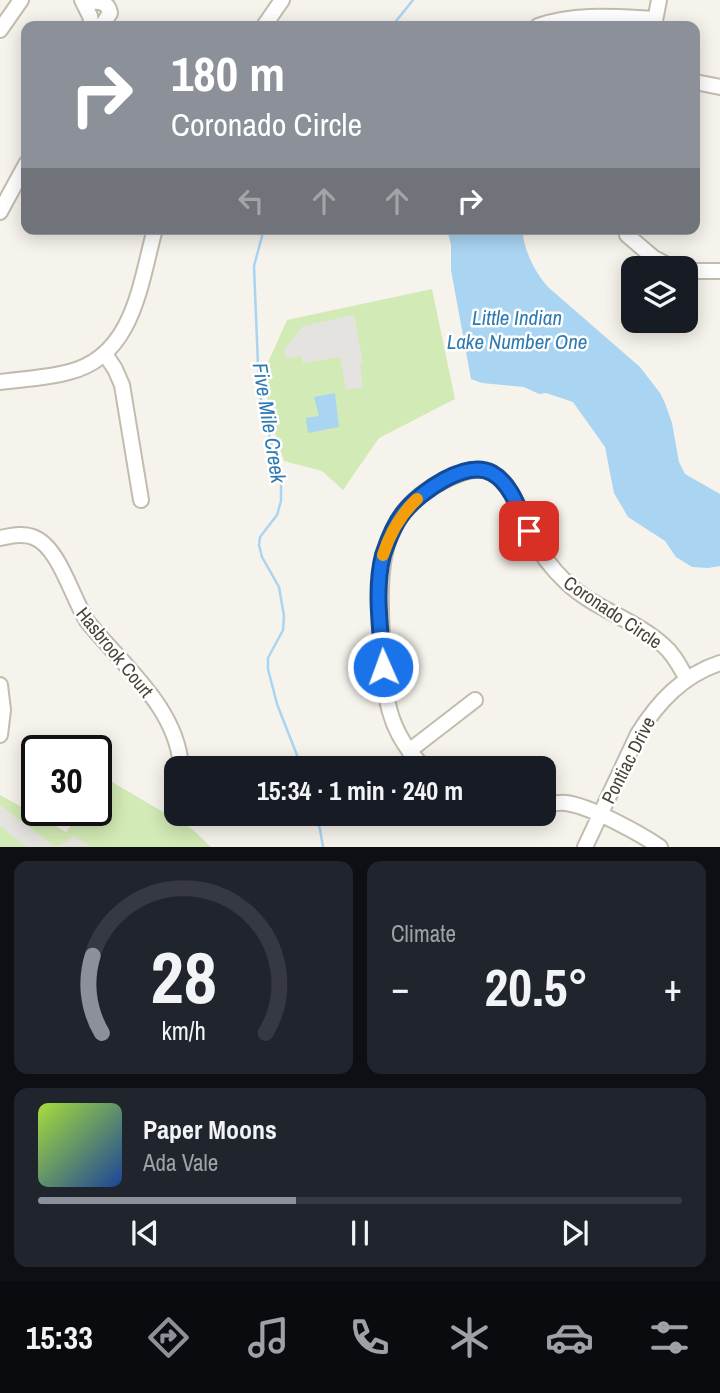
<!DOCTYPE html>
<meta charset="utf-8">
<style>
body{margin:0;font-family:"Archivo Narrow",sans-serif;background:#20242c;color:#f1f3f6;height:100vh;display:flex;flex-direction:column;font-size:26px;white-space:nowrap}
*{box-sizing:border-box;margin:0}
p{font-size:23px;color:#9ea1a6}
.icon{flex:none;width:38px;height:38px;fill:none;stroke:currentColor;stroke-width:2;stroke-linecap:round;stroke-linejoin:round}
.map{position:relative;height:847px;overflow:hidden}
.sheet{display:flex;flex-direction:column;gap:14px;padding:14px;background:#0d0f14;flex:1}
.sheet>*{flex:none}
.banner{position:absolute;left:21px;top:21px;width:679px;height:214px;border-radius:14px;box-shadow:0 4px 18px #0003;background:#8c9099;color:#fff;overflow:hidden}
.controls{position:absolute;left:621px;top:256px;display:grid;gap:14px}
.controls a{display:grid;place-items:center;width:77px;height:77px;border-radius:14px;background:#171b24;box-shadow:0 4px 18px #0003;font-size:35px}
.speed{position:absolute;left:21px;top:735px;display:flex;gap:14px;font-size:35px;font-weight:700;text-align:center}
.speed>*{display:grid;place-content:center;width:91px;height:91px;border-radius:50%;background:#171b24;box-shadow:0 4px 18px #0003;line-height:1}
.speed .limit{border:4px solid #111;border-radius:10px;background:#fff;color:#111}
.pin{position:absolute;display:grid;place-items:center;width:60px;height:60px;color:#fff;margin:-30px;border-radius:14px;box-shadow:0 4px 10px #0006}
.me{position:absolute;width:77px;margin:-38px;rotate:358deg;stroke-linejoin:round;filter:drop-shadow(0 0 5px #0008)}
.turn{display:flex;align-items:center;gap:24px;height:147px;padding:0 35px;font-size:32px}
.turn .icon{width:91px;height:91px;stroke-width:2.5}
.turn b{display:block;font-size:49px;line-height:60px}
.lanes{display:flex;align-items:center;height:66px;padding:0 35px;background:#0003;justify-content:center;gap:35px;direction:ltr}
.lanes .off{opacity:.35}
.big{font-size:52px;font-weight:700;line-height:1.1}
.sheet .tile{flex:1;display:flex;flex-direction:column;justify-content:center;gap:10px;min-width:0;padding:0 24px;border-radius:14px;background:#20242c}
.sheet .dial{align-items:center;gap:0}
.dial svg{height:182px;overflow:visible;fill:none;stroke:#363941;stroke-width:7;stroke-linecap:round;text-anchor:middle}
.dial text{fill:#f1f3f6;stroke:none}
.song{display:flex;align-items:center;gap:21px}
.cover{width:84px;height:84px;border-radius:10px;background:linear-gradient(135deg,hsl(80 70% 55%),hsl(220 70% 35%))}
.played{height:7px;border-radius:4px;background:linear-gradient(90deg,#8c9099 40%,#363941 40%)}
.keys{display:flex;justify-content:space-around;direction:ltr}
.heat{display:flex;justify-content:space-between;align-items:center;font-size:38px;direction:ltr}
.sheet .tiles{flex:1;display:grid;gap:14px;grid-template-columns:1fr 1fr}
.tile:last-child{grid-column:span 2}
.trip{position:absolute;left:164px;top:756px;width:392px;height:70px;border-radius:14px;background:#171b24;box-shadow:0 4px 18px #0003;font-weight:700;line-height:70px;text-align:center}
.tab-bar{display:flex;height:112px;justify-content:space-around;align-items:center;background:#090b0e;color:#9ea1a6}
.tab-bar .icon{width:49px;height:49px}
.tab-bar .on{color:#8c9099}
.tab-bar b{font-size:32px;color:#f1f3f6}
.map>svg:first-child{display:block}
.green{fill:#d2eab5}
.parking{fill:#e5e3e0}
.water{fill:#a9d4f2}
.lines{fill:none;stroke-linecap:round;stroke-linejoin:round}
.stream{stroke:#a9d4f2;stroke-width:2.5}
.minor-casing{stroke:#c2bbae;stroke-width:18}
.minor{stroke:#fff;stroke-width:14}
.route-casing{stroke:#114b97;stroke-width:18}
.route{stroke:#1a73e8;stroke-width:12}
.slow{stroke:#f59e0b;stroke-width:12}
.labels{text-anchor:middle;stroke-width:5;stroke-linejoin:round;paint-order:stroke}
.street-label{font-size:19px;fill:#4b4439;stroke:#fff}
.water-label{font-size:21px;font-style:italic;fill:#2e7ab2;stroke:#fff}
</style>
<div class="map">
<svg width="720" height="847" viewBox="0 0 720 847">
<rect width="100%" height="100%" fill="#f6f3ec"/>
<path class="green" d="M432 289 455 399 379 438 343 490 322 471 284 461 268 411 266 367 287 320Z
M107 779 192 829 211 847H0V795L66 832 83 810H96V793Z"/>
<path class="parking" d="M354 315 363 363 360 365 363 388 346 389 340 357 303 363 302 356 286 359 284 350 303 326Z
M0 805 54 846 61 845 74 836 90 846 27 847 0 826Z"/>
<path class="water" d="M447 229H522C524 250 534 271 548 287L640 367 660 393 665 403 672 423 679 462 685 474 720 494V566L708 568 692 567 676 557 665 541 628 517 614 493 605 447 573 402 546 393 539 394 524 387 482 383 471 379 451 270V245Z
M335 393 339 427 308 433 306 418 319 416 314 397Z"/>
<g class="lines">
<path class="stream" d="M392 26 413 0
M264 229 254 266 259 391 281 484V501L277 515 260 537 259 545 262 557 279 587 284 616 283 630 268 658V669L277 704 302 768
M314 814 320 829 323 847"/>
<defs>
<path id="minor" d="M82 0 90 16 92 26
M84 2C95 1 108 0 110 13L102 26
M264 26 282 0
M538 26C576 13 615 17 655 19
M654 26 659 0
M0 30 21 0
M695 82 720 87
M0 212 26 164
M627 235 654 258 673 268
M686 271H720
M105 354 115 369 122 385 141 500
M0 382C23 379 47 378 69 372 134 356 140 283 155 229
M0 538C11 536 22 533 33 537 59 546 72 598 87 621 122 665 178 708 181 768
M0 685 3 710 0 735
M409 751 475 700
M425 768C384 730 384 689 382 637 379 571 376 512 447 479 461 473 477 465 492 473 514 485 520 516 531 535 540 553 551 568 566 582 594 609 634 619 663 645 674 654 680 667 687 679
M544 805C551 804 559 802 566 803 590 806 639 833 660 847
M585 847 638 734C658 702 683 675 720 663"/>
</defs>
<use href="#minor" class="minor-casing"/>
<use href="#minor" class="minor"/>
</g>
<g class="lines">
<defs>
<path id="route" d="M383 667C381 631 374 590 383 555 388 540 394 524 404 512 420 492 466 459 492 473 512 484 520 513 529 531"/>
</defs>
<use href="#route" class="route-casing"/>
<use href="#route" class="route"/>
<path class="slow" d="M383 555C390 533 401 514 417 499"/>
</g>
<g class="labels">
<g class="street-label">
<text transform="translate(613 612) rotate(34)" y="7">Coronado Circle</text>
<text transform="translate(115 652) rotate(51)" y="7">Hasbrook Court</text>
<text transform="translate(628 760) rotate(-63)" y="7">Pontiac Drive</text>
</g>
<g class="water-label">
<text x="517" y="325">Little Indian<tspan x="517" dy="24">Lake Number One</tspan></text>
<text transform="translate(269 423) rotate(81)" y="7">Five Mile Creek</text>
</g>
</g>
</svg>
<div class="controls">
<a><svg class="icon" aria-label="layers" viewBox="0 0 24 24"><path d="M12 4l9 5-9 5-9-5zM3 14l9 5 9-5"/></svg></a>
</div>
<div class="speed"><div class="limit">30</div></div>
<div class="pin" style="left:529px;top:531px;background:#d93025"><svg class="icon" aria-label="arrive" viewBox="0 0 24 24"><path d="M6 21V4h12l-3 4 3 4H6"/></svg></div>
<svg class="me" style="left:383px;top:667px" viewBox="-20 -20 40 40"><circle r="17" fill="#1a73e8" stroke="#fff" stroke-width="3"/><path d="M0-11L8 9 0 5-8 9z" fill="#fff"/></svg>
<div class="trip">15:34 · 1 min · 240 m</div>
<div class="banner">
<div class="turn"><svg class="icon" aria-label="right" viewBox="0 0 24 24"><path d="M7 20v-9h11M14 6l5 5-5 5"/></svg><div><b>180 m</b>Coronado Circle</div></div>
<div class="lanes"><svg class="icon off" aria-label="left" viewBox="0 0 24 24"><path d="M17 20v-9H6M10 6l-5 5 5 5"/></svg><svg class="icon off" aria-label="ahead" viewBox="0 0 24 24"><path d="M12 20V5M6 11l6-6 6 6"/></svg><svg class="icon off" aria-label="ahead" viewBox="0 0 24 24"><path d="M12 20V5M6 11l6-6 6 6"/></svg><svg class="icon" aria-label="right" viewBox="0 0 24 24"><path d="M7 20v-9h11M14 6l5 5-5 5"/></svg></div>
</div>
</div>
<section class="sheet">
<div class="tiles">
<div class="tile dial"><svg viewBox="0 0 100 80">
<path d="M14 69A42 42 0 1 1 86 69"/>
<path d="M14 69A42 42 0 0 1 10 35" stroke="#8c9099"/>
<text x="50" y="56" font-size="32" font-weight="700">28</text>
<text x="50" y="72" font-size="11">km/h</text>
</svg></div>
<div class="tile"><p>Climate</p>
<div class="heat"><a>−</a><b class="big">20.5°</b><a>+</a></div>
</div>
<div class="tile">
<div class="song"><i class="cover"></i><div><b>Paper Moons</b><p>Ada Vale</p></div></div>
<div class="played"></div>
<div class="keys"><svg class="icon" aria-label="previous" viewBox="0 0 24 24"><path d="M18 5L8 12l10 7zM5 5v14"/></svg><svg class="icon" aria-label="pause" viewBox="0 0 24 24"><path d="M8 5v14M16 5v14"/></svg><svg class="icon" aria-label="next" viewBox="0 0 24 24"><path d="M6 5l10 7-10 7zM19 5v14"/></svg></div>
</div>
</div>
</section>
<nav class="tab-bar">
<b>15:33</b>
<svg class="icon on" aria-label="directions" viewBox="0 0 24 24"><path d="M12 3l9 9-9 9-9-9zM9 14v-3h6M13 9l2 2-2 2"/></svg>
<svg class="icon" aria-label="music" viewBox="0 0 24 24"><path d="M9 18V5l10-2v13"/><circle cx="6" cy="18" r="3"/><circle cx="16" cy="16" r="3"/></svg>
<svg class="icon" aria-label="phone" viewBox="0 0 24 24"><path d="M5 4h4l2 5-3 2q2 4 5 5l2-3 5 2v4C11 20 4 13 5 4z"/></svg>
<svg class="icon" aria-label="climate" viewBox="0 0 24 24"><path d="M12 3v18M4 7l16 10M4 17L20 7"/></svg>
<svg class="icon" aria-label="car" viewBox="0 0 24 24"><path d="M5 17H2v-5l4-1 3-4h7l3 4 3 1v5h-3M9 17h6M6 11h13"/><circle cx="7" cy="17" r="2"/><circle cx="17" cy="17" r="2"/></svg>
<svg class="icon" aria-label="filters" viewBox="0 0 24 24"><path d="M4 7h16M4 17h16"/><circle cx="9" cy="7" r="2"/><circle cx="15" cy="17" r="2"/></svg>
</nav>
